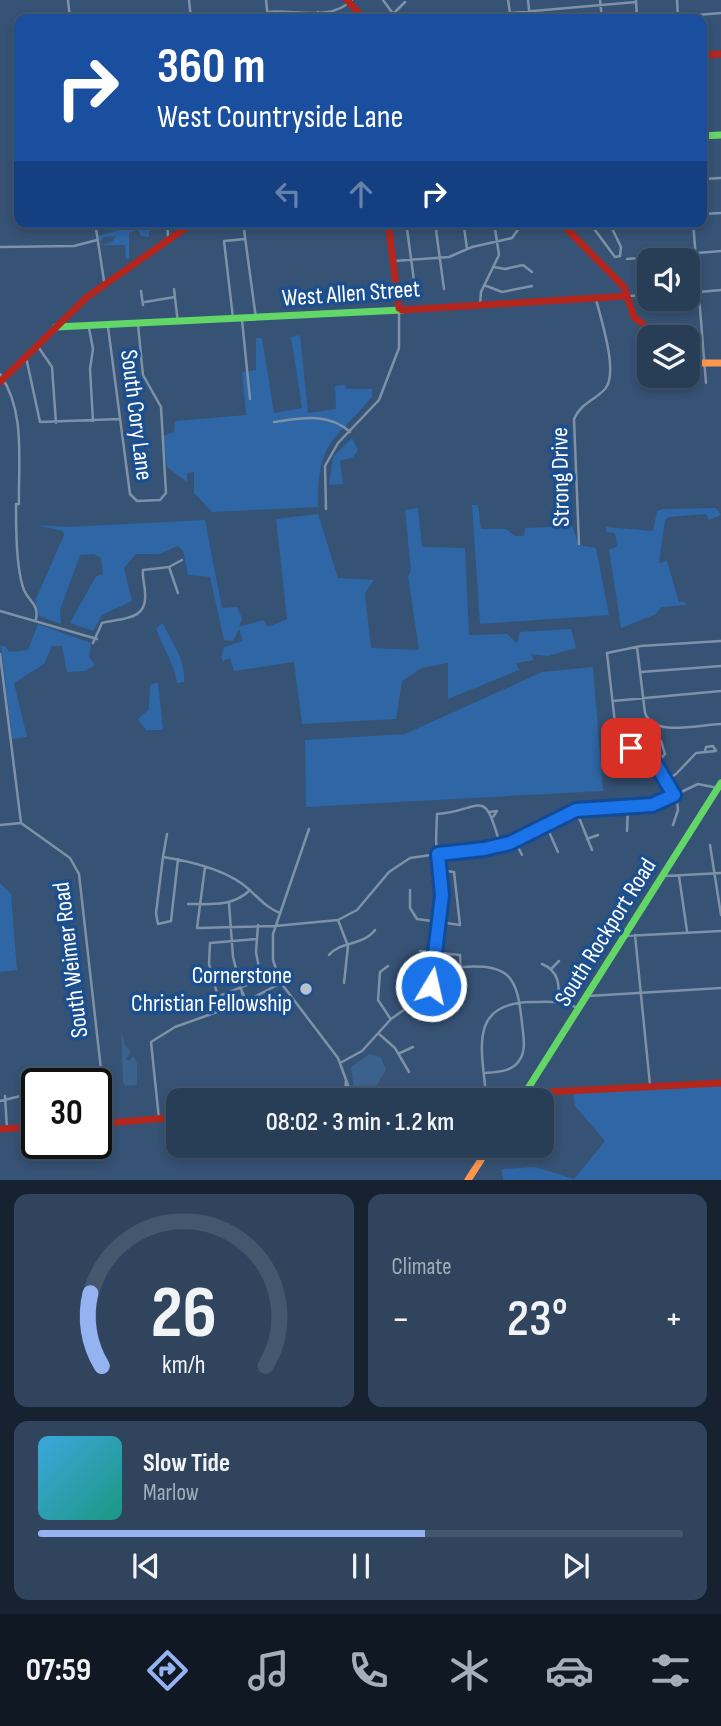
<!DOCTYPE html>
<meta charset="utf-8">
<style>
body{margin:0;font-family:"Sofia Sans Condensed",sans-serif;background:#30455d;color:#f1f3f6;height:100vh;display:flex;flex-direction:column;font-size:26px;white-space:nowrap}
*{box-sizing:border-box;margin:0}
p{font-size:23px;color:#a5aeba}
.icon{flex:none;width:38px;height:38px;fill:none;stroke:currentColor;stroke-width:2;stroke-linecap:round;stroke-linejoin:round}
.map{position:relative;height:1180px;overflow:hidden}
.panel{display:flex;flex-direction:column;gap:14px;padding:14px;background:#162230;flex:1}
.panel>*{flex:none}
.banner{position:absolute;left:14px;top:14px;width:693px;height:214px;border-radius:14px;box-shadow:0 4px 10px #0003,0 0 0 2px #44576d;background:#1a4fa0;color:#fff;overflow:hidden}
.buttons{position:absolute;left:637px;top:248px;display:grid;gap:14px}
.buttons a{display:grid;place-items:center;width:63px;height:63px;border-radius:14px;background:#283e57;box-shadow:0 4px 10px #0003,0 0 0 2px #44576d;font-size:35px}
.speed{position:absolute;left:21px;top:1068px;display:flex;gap:14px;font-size:35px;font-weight:700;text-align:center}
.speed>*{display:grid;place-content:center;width:91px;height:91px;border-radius:50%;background:#283e57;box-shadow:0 4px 10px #0003,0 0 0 2px #44576d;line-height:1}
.speed .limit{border:4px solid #111;border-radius:10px;background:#fff;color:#111}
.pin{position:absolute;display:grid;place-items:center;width:60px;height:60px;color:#fff;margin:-30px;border-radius:14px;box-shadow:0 4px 10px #0006}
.me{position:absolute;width:77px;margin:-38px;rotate:9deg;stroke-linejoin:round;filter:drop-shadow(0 0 5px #0008)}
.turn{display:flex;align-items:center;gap:24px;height:147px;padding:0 28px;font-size:32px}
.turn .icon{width:91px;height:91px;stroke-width:2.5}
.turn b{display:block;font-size:49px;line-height:60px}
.lanes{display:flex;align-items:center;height:66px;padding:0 28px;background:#0003;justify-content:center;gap:35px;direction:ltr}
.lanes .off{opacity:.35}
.big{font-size:52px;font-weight:600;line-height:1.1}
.panel .widget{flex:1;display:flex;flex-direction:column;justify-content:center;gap:10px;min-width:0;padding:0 24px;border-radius:14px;background:#30455d}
.panel .dial{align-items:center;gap:0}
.dial svg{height:182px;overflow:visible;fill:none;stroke:#44576d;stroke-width:7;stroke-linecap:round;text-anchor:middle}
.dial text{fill:#f1f3f6;stroke:none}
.song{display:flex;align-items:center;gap:21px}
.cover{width:84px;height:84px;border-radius:10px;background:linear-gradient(135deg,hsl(200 70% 55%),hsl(170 70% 35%))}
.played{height:7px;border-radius:4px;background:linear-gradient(90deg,#95b2f1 60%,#44576d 60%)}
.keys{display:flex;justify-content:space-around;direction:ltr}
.heat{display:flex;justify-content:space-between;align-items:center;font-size:38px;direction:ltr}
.panel .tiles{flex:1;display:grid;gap:14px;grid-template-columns:1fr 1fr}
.widget:last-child{grid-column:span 2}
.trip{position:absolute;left:166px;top:1088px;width:388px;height:70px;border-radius:14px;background:#283e57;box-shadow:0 4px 10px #0003,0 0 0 2px #44576d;font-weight:600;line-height:70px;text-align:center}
.tab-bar{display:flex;height:112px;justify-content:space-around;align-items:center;background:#101923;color:#a5aeba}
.tab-bar .icon{width:49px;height:49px}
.tab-bar .current{color:#95b2f1}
.tab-bar b{font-size:32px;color:#f1f3f6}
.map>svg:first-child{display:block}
.green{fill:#2f66a5}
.water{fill:#3b618d}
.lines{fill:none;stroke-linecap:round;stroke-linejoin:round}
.street{stroke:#7d92a8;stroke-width:2.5}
.fast{stroke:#63d668;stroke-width:7}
.slow{stroke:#ff974d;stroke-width:7}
.jam{stroke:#b3261e;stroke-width:7}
.route-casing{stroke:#114b97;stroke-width:18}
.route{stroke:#1a73e8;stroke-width:12}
.poi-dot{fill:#b9c2ce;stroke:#1b4f8f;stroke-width:2.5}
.labels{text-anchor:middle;stroke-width:7;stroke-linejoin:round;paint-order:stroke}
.street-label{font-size:24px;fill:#fff;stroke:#1b4f8f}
.poi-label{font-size:24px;fill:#fff;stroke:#1b4f8f;text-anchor:end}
</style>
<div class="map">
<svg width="721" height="1180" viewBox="0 0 721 1180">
<rect width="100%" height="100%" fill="#365274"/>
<path class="green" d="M97 223 103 224 162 223H154L150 229 152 230 149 231V237L141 236 138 230 129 233V258L126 260 125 245H102L112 242 116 236 103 237 102 241 99 240 98 236 116 231 118 226 99 229Z
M300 335 308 413 336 409 335 386 345 385 346 389H372V397C332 444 318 440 318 507L212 512 194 493V472L187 473V482L167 467 163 436 174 432 175 421 246 415 242 372 256 370V338H262L274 413 302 408 291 337Z
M352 438 358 450 353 457 340 461 343 484 329 485 333 457Z
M472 505H478L481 529H506L515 536H524L525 528 572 526 579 545 596 548 609 615 480 624Z
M418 508 422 547 465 548 469 635 507 634 517 643 520 632 571 629 576 648 548 656 531 654 534 660 516 663 519 670 448 699V663L422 668 402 681 396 719 302 724 294 662 234 671 230 658 223 661 221 657 224 647 243 641 239 629 233 641 224 640 210 577 188 575 183 551 178 546 159 554H136L124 568 132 601 102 615 93 631 70 623 96 576 103 574 101 558 94 554 80 555 60 610 61 624 39 616 35 601 64 535 63 531 36 525 67 527 205 520 222 608 237 607 242 618 239 627 263 620 268 627 287 619 276 519 318 514 338 578 374 580 365 593 371 648 419 650 408 576 411 571 405 510Z
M716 508 721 515 709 520 706 514 669 517 665 520 659 563 667 561 679 602H685L686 605 661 607 656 614 621 628 609 550 617 546 615 533 606 532V527L653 531 657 511 663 509Z
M163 623C172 644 186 659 184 682L177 683C174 662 162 647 156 628Z
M38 624 91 643 89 657 95 665 85 671 67 672 62 646H52L44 664 14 683 27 737 12 739 1 646H5L9 652 28 650Z
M593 667 603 791 306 807 305 740 405 734 542 672Z
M158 682 163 730H146L138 719 149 709 150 685Z
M0 883 11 894 17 970 0 972Z
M721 1085V1180H503L502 1169 535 1167 574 1179 605 1141 575 1106 573 1091Z"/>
<path class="water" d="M121 1029 125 1045 131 1052 126 1059 130 1061 133 1056 137 1063V1085L125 1086 123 1082Z
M369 1054 381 1057 386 1070 375 1088 354 1089 351 1067Z"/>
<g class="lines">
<path class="street" d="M68 0 70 19
M189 0 191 19
M266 0 268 19
M383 0 397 19
M508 0 511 19
M528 0 530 19
M600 0 602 19
M636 0 637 19
M677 0 678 17
M267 12C294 9 331 22 352 0
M318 12V19
M510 13 636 2
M388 19 405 2
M650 19 721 13
M702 179 721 178
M702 214 721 213
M95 222 104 281
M167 222 168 236
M243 222 256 319
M589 222 615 257 620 256 621 247 609 222
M693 222 706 383
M464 227 467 249
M407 229 415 288
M436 230 444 289
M0 247 74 246 97 240
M627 259 721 251
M394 261 449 257 472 247 512 238 522 224
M494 267 505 269 523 265 532 272
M484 285 502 292 532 286
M141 291 143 305
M688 293 721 290
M628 296 649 295
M175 298 178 323
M145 302 175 297 174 289
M480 305 481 292 499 255 494 222
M233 318 224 241 245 239
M242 320 250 399
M108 327 130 494 137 501 160 500 166 493 161 407 143 375 138 325
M89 328 93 349 90 369 93 421
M39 348 52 367 56 423
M26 357 40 422 120 419
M0 374C26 412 18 461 19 504H16C16 527 16 569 24 590 29 602 39 604 36 619
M274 422C301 418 329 412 350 432
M326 509 325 466 338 443 379 400 399 348V309
M579 544 574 419C581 403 594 401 605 389 619 373 601 320 596 299
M169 567 178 593
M0 611 97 639
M93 643 102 623C121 618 148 621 145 593 145 585 142 578 143 570L169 567 182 560
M637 647 645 713C654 738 700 724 721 724
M0 654 21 823 70 858 79 874 107 1123
M641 672 721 666
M613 701 721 691
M602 749 635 748 650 755 677 800 678 810 673 825
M618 749 607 653 641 646 721 641
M656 764 665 754 661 741
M621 769 636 772 654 762
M665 781 676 774 696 753 716 751 713 746 706 747 705 751
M576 810 592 850
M489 812 497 811 493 817
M0 825 21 823
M546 825 558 852
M309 829 273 934V960L281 983 338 1058 352 1096
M627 831 628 807
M587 839 598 835
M515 841 522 855
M710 845 721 915
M163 857 167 834
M178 859 171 921 158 924 156 913 163 857C189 861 219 868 241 883 255 893 264 907 280 913
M205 867 197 928 275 926 338 920 357 910 389 872 410 858 506 844 576 810 656 804 698 784 718 788
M665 876 721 873
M679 876 687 931
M410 890V908L417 919 460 925 454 872 439 870
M229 903 233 957 247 1012
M188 904C210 904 233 907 250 890
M338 920 348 946 344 983
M635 935 650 1085
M625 936 721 931
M420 951 460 955 462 992
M329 955C340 941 363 946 375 930
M542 964C559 971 560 985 558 1002
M388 966 380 972 378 1000 390 1018
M462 967C511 964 517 977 522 1023 523 1035 527 1050 519 1061 511 1072 497 1072 484 1073
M551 969 559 961
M241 989 250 1010
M588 996 721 988
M218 997 209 964 210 943 257 939
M207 1001 261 979 256 952 258 925
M379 1034 395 1048 409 1072
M400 1053 413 1047
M340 1063 362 1051 391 1019 425 995 434 980 442 895 436 841 437 814C482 811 484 784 500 845
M345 1095 346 1080
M486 1095C482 1050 468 1003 531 1002 548 1002 564 1000 579 1009
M5 1096 7 1129
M0 1101 37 1092
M159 1119 151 1042 175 1027 245 1002 281 983"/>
<path class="fast" d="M702 136 721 135
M56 327 402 310
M520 1101 721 783"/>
<path class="slow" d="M688 363H721
M468 1180 490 1146"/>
<path class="jam" d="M347 0 364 19
M702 55 721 54
M388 222 399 308
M560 222 624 287 634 317 660 338
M402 310 627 296
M0 382 87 297 194 222
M355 1098 371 1101 721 1083
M342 1101 348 1095 355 1099
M96 1124 178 1117
M0 1129 37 1127"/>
</g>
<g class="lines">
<defs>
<path id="route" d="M431 986 442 895 438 854 484 849 510 843 576 810 652 805 674 795 650 755 631 748"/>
</defs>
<use href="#route" class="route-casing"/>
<use href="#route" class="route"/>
</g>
<circle class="poi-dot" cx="306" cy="989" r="7"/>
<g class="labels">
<g class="street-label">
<text transform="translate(351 293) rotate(-4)" y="8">West Allen Street</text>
<text transform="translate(137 415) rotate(83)" y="8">South Cory Lane</text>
<text transform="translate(560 477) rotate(-91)" y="8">Strong Drive</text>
<text transform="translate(605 932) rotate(-58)" y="8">South Rockport Road</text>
<text transform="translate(70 960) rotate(-97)" y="8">South Weimer Road</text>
</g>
<g class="poi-label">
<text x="292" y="983">Cornerstone<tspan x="292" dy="28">Christian Fellowship</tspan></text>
</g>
</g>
</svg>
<div class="buttons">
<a><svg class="icon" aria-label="sound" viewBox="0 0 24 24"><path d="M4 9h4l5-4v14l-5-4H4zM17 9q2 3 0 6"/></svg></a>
<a><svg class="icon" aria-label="layers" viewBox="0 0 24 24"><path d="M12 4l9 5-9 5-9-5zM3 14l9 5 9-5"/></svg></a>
</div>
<div class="speed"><div class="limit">30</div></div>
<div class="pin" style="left:631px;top:748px;background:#d93025"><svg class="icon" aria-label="arrive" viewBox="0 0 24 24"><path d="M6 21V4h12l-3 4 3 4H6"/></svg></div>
<svg class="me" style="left:431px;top:986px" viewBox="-20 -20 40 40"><circle r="17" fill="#1a73e8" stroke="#fff" stroke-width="3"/><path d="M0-11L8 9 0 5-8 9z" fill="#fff"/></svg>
<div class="trip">08:02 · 3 min · 1.2 km</div>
<div class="banner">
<div class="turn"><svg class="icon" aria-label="right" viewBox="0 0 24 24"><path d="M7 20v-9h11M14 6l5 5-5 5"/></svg><div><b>360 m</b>West Countryside Lane</div></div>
<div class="lanes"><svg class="icon off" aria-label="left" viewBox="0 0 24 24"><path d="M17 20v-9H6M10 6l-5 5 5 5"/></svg><svg class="icon off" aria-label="ahead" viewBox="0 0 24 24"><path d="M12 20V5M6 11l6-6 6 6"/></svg><svg class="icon" aria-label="right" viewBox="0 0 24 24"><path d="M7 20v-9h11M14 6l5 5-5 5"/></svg></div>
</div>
</div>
<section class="panel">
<div class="tiles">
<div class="widget dial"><svg viewBox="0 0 100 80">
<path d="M14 69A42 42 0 1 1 86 69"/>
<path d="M14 69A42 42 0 0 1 9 37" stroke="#95b2f1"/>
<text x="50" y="56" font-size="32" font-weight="700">26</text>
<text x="50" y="72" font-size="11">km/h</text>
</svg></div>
<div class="widget"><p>Climate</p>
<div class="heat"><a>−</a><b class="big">23°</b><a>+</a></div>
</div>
<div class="widget">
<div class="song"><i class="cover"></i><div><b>Slow Tide</b><p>Marlow</p></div></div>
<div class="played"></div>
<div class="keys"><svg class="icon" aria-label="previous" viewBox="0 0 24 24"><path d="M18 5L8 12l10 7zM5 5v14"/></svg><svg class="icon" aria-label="pause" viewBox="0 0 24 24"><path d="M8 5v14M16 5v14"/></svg><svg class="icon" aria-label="next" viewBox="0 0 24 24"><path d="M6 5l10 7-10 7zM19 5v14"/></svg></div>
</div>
</div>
</section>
<nav class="tab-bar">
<b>07:59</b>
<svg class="icon current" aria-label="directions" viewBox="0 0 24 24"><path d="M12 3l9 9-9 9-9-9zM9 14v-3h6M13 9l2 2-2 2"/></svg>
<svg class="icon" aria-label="music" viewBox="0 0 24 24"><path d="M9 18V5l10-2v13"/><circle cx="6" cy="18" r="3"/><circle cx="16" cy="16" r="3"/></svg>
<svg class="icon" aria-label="phone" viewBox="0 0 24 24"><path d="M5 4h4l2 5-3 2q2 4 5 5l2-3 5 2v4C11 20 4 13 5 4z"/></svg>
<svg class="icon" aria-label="climate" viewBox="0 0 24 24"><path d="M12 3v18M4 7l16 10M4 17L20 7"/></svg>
<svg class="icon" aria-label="car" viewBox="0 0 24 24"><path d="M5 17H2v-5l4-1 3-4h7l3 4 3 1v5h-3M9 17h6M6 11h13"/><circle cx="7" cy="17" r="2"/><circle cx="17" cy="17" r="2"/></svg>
<svg class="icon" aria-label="filters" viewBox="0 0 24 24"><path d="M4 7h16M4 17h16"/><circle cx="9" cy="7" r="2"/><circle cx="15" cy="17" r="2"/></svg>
</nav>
